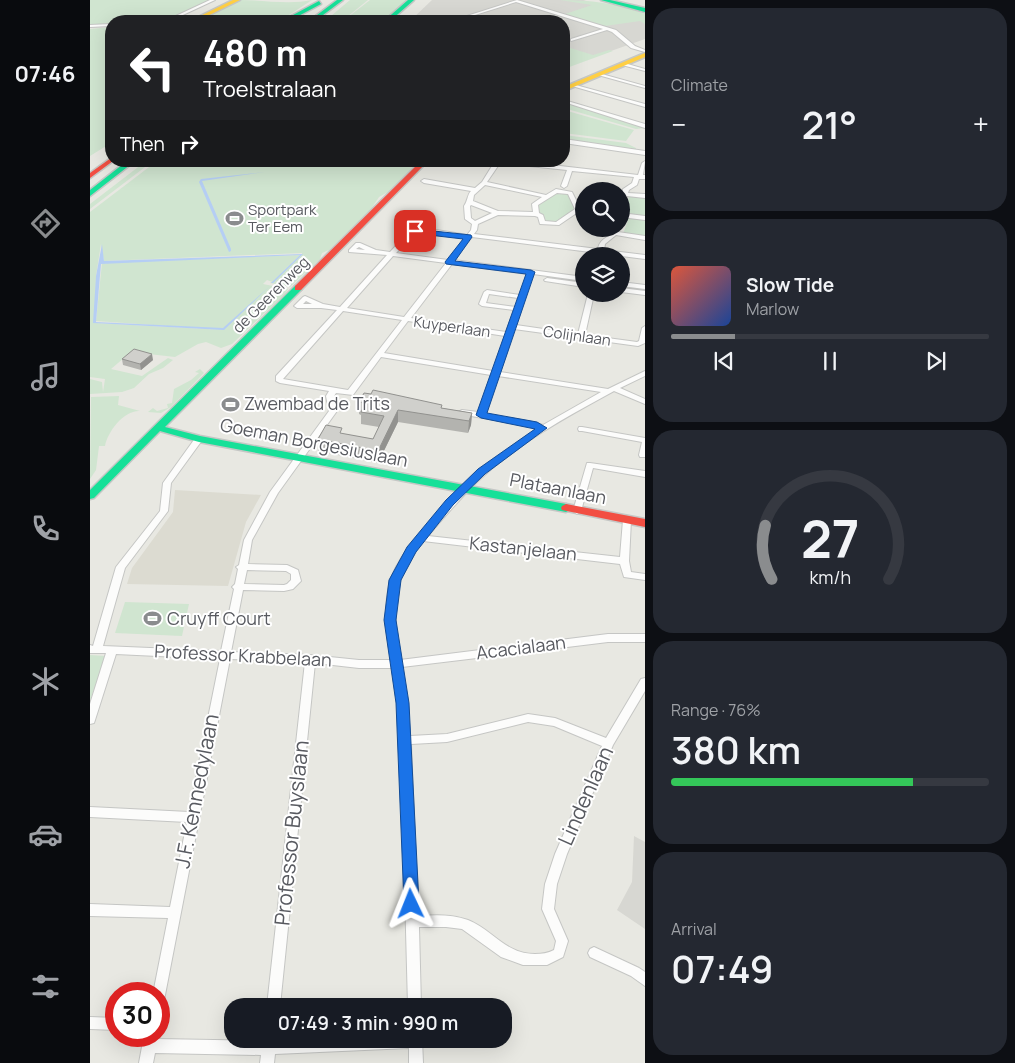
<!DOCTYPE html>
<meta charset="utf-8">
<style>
body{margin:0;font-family:Manrope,sans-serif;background:#242831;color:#f1f3f6;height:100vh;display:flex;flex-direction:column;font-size:19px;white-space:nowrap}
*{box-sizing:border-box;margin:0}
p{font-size:16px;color:#9ea1a6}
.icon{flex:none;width:28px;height:28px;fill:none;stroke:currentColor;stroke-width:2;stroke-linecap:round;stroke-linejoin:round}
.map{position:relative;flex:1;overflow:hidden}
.panel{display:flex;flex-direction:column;gap:8px;padding:8px;background:#0d0f14;width:370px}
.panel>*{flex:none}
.banner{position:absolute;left:15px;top:15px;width:465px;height:152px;border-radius:20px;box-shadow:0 5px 20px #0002;background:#202124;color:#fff;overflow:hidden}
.fabs{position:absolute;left:485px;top:182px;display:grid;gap:10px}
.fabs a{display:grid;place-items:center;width:55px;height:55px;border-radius:50%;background:#171b24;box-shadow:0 5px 20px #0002;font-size:25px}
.speed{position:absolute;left:15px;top:982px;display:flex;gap:10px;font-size:25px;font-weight:700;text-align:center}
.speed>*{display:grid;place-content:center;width:65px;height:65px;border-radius:50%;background:#171b24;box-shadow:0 5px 20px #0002;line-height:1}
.speed .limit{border:8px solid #d22;background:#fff;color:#111}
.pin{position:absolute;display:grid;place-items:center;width:42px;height:42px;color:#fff;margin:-21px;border-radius:10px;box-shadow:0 2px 8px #0006}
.me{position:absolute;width:55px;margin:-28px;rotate:358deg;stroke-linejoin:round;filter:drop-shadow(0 0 4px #0008)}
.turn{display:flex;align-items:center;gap:18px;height:105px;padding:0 15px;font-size:22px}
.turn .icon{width:65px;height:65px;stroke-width:2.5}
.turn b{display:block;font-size:35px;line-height:42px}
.then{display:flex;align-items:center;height:48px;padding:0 15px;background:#0003;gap:10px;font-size:19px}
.big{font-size:38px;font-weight:600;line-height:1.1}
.panel .widget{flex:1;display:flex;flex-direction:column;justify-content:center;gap:8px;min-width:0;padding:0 18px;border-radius:20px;background:#242831}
.panel .dial{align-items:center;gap:0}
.dial svg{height:130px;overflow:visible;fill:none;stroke:#363941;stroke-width:7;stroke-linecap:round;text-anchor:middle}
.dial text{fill:#f1f3f6;stroke:none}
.song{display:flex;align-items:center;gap:15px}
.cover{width:60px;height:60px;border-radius:8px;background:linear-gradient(135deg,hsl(10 70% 55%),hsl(220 70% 35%))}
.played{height:5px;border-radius:2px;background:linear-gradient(90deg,#8a8c8e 20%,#363941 20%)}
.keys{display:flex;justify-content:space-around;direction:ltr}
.heat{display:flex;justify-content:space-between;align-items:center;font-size:28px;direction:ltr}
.charge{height:8px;border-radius:4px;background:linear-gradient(90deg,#34c759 76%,#363941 0)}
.trip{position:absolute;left:134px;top:998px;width:288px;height:50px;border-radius:20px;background:#171b24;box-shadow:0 5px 20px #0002;font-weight:600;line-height:50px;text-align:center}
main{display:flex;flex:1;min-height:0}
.dock{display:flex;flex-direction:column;width:90px;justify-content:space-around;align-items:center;background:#090b0e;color:#9ea1a6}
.dock .icon{width:35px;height:35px}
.dock .current{color:#8a8c8e}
.dock b{font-size:22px;color:#f1f3f6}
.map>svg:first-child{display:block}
.industrial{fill:#d7d7d2}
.education{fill:#dcdbd1}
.green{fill:#d0e5d0}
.water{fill:#b5cef4}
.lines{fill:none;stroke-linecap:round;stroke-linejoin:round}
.street-casing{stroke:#c5c6c4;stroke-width:2}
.fast-casing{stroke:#c5c7c5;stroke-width:3}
.slow-casing{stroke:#c5c7c5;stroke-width:3}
.jam-casing{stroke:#c5c7c5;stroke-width:3}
.street{fill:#fcfcfb;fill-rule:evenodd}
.fast{fill:#16e098;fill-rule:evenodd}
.slow{fill:#ffcf43;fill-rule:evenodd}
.jam{fill:#f24e42;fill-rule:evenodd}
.wall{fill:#b3b3af}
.shaded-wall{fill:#92928f}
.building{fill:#d0d0cc;stroke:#92928f}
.route{fill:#1a73e8;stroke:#114b97}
.labels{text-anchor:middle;stroke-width:4;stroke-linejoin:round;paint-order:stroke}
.far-poi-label{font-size:15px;fill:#585a60;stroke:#fff;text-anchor:start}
.far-street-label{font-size:15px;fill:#585a60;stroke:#fff}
.poi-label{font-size:18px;fill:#585a60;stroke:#fff;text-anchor:start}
.street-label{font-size:18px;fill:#585a60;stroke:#fff}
.near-street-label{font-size:21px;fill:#585a60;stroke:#fff}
</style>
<main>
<nav class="dock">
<b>07:46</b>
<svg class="icon current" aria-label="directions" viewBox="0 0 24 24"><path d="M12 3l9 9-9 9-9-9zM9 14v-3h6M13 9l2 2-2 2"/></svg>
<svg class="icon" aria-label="music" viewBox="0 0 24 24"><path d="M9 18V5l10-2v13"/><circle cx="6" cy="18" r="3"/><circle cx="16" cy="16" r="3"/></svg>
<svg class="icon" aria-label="phone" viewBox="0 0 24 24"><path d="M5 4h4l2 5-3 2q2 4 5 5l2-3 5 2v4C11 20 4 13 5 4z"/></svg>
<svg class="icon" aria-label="climate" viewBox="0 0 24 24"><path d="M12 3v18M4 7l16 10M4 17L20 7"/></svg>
<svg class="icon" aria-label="car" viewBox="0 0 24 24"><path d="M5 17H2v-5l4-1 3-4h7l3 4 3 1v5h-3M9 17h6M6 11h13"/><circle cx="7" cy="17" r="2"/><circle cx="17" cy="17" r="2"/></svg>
<svg class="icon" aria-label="filters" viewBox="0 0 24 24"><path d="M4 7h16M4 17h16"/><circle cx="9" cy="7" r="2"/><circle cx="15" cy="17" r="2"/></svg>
</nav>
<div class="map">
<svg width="555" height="1063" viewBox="0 0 555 1063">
<rect width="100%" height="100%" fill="#e8e8e2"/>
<path class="industrial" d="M342 0H493L555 18V39L504 57 474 48V21H320Z
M544 836 555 842V929L527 910 542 882Z"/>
<path class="education" d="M85 490 171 495 156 522 138 586 37 584 42 568 83 512Z"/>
<path class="green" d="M0 0H121L82 19 21 21V23L0 25Z
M151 0C174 0 199 5 222 0L190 21H107Z
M260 0H278L252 21H235Z
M280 0H317L294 21H253Z
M470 0C500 0 527 3 555 14V24L550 21 515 26 475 14 502 5Z
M21 27V143L0 156V29Z
M474 46 503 55 519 50 523 51 474 69Z
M474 102 555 126V128L546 129 474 108Z
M474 110 544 130 536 141 474 133Z
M474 135 536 143 546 148V150L474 140Z
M56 161H63L0 209V204Z
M67 161H329L298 192 289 197 281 209 239 250 232 253 230 259 200 287 180 283 212 255V253L14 261 11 244 6 276 5 323 135 330 6 321 12 263 210 255 182 282 177 280 173 284 198 289 195 294 142 344 131 348 116 342 108 344 85 357 41 352 21 369 52 376 78 358 83 360 73 368 59 374 44 388 32 392 0 394V379L12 382 13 392 15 379 0 377V212Z
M466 192 478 193 486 209 466 223 456 222 449 213 447 206Z
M539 196 555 198V217L535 214Z
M531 217 555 219V237L533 234 538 220 531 219Z
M110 369 114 373 81 407 71 413 58 412 63 408 67 411 78 408 77 404 82 403 84 389 101 380 109 373 105 372Z
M29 396 28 405 50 411C34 410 18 431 15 446H9L6 470 0 479 1 397Z
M35 602 99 604 92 636 25 633Z
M0 655 15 656 0 701Z"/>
<path class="water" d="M175 172 112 181 141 249V251L139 252 109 182 111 179Z
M12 244 14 261 213 254 183 283H181L210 255 11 264 6 322 133 328 180 286 134 330 3 323 6 276Z"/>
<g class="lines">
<defs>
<path id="street" d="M120 0H125L80 21H75Z
M427 0 526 30 545 46 555 50V52L541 48 522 32 517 30 481 41V39L513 29 426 2 366 21H361Z
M21 24V26L0 27V25Z
M534 63 555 69V71L532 65V64Z
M508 73 555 86V88L508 75Z
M482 84 555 104V107L482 86Z
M474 100 555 124V128L474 102Z
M474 139 555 151V155L474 143Z
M405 161H427L548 175 552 163 555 161 553 175H555V179H549L547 185 539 190 538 193 555 194V198L537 196 534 208 531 210V196L533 189 542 183 544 177 482 171 477 186 474 188 471 186 477 170 410 163 397 182 456 195 466 189 482 192 491 210 469 225 450 224 448 217 445 216 408 215 388 224 387 230 384 234 508 249C510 237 520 239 523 229H529L528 232 555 236V240L526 235 515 244 514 250 555 255V259L382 237 364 260 494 277V281L443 274 426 325 488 334 498 294H504L495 335 547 342 549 341 552 328 555 326V343L548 346 424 329 410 372 518 389 555 371V376L530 388 555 399V404L524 391C476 417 427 444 387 482 370 499 354 517 338 536L530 557 533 520 537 517 541 520 539 561 541 572 555 574V580L534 577 530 564 333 541C301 580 302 612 310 660L518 634H555V642H518L312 667 318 705 320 736 357 734 438 714 465 718 516 738 551 679 555 678V691L523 745 477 854 467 884 464 909 478 941 473 957 457 965H433L411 957 372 929 356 927H329L331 1006H318L312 780 308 705 302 668H269L225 663 190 1006H177L215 662 140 659 75 995 74 999 69 1001V994H63L78 918 0 916V904L80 907 97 822 0 817V807L99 812 130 659 26 654 5 720 4 723 0 724V704L16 653H0V645L3 646 26 567 70 511 73 483 106 437H112L113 439 81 483 78 511 35 568 13 646 131 651 144 589 142 587 145 584 148 569 146 567 149 565 154 540 180 492 239 411 236 396 239 391 190 383 186 381V376L247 310 231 308H207L204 306 213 297 215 296 233 304 250 307 297 255 259 252V250L266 243H270L286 250 300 252 320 231C339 227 358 232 377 235L381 230 382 224 375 219 374 206C378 201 377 195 381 191L334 183 331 181 334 179 385 188 392 182ZM395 185 452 197 442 204 443 212 408 211 383 201 384 195ZM467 193 478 194 485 209 466 222 455 221 453 215 449 213 448 205ZM381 205 402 213 385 221 381 218 380 206ZM333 233 375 238 358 260 306 253 324 234ZM269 247 275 250 266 249ZM303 256 356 263 314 317 257 308ZM362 264 437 274 430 295 397 290 394 292 389 304 392 306 424 310 416 332 321 318ZM399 294 428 298 426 307 396 303ZM216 301 222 304H213ZM253 311 312 320 258 390 193 379ZM318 321 415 336 403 371 294 353ZM291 357 401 375 388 412 372 410 368 412 369 414 441 426 447 429C405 456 369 489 336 527 322 543 307 560 300 581 293 607 296 634 301 660H269L220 655 141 652 153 590 194 591 203 589 211 581 208 570 197 565 158 564 162 540 188 493 247 411 244 396 246 393 263 395ZM408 376 511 392 453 425 443 422 395 414ZM157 570 196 571 201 574V580L197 584 194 585 154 584ZM438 722 464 726 512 746 465 854 455 884 452 909 466 941 464 950C458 953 452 954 445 954 415 954 403 930 378 920 362 914 345 915 328 916L321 744 357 742Z
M531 213 555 216V220L531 217Z
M457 278 494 283V287L455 281 454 280Z
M531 282 555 285V289L531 286Z
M531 288 555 291V295L531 292Z
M489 427H492L555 438V457H550L549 455 552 442 492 431H489L488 429Z
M497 463H500L555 471V477L503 468 491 511 487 514 483 511Z
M504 947 549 968 555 972V986L541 976 500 957 498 953 500 949Z
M0 1017 26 1018V1030L0 1029Z
M54 1036H68L67 1039 173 1041V1039H187L186 1041 233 1039H332L333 1063H319V1048L185 1054 184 1063H170L171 1055 65 1053 63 1063H49Z"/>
<path id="fast" d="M247 0H253L225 21H219Z
M318 0H324L300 21H294Z
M511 0H520L555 8V12Z
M229 1 231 4 199 21H192Z
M37 161H45L0 196V190Z
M208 285 212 288 211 290 75 427 110 436 476 504 480 506 481 508 480 510 476 512 109 442 70 431 4 498 0 499V490L205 286Z"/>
<path id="slow" d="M143 0H150L107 21H100Z
M555 53V57L474 91V87Z"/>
<path id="jam" d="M21 158V161H23L0 178V173Z
M331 161H338L211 290H205V286Z
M476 504 555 519V527L472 510 471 508 472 506Z"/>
</defs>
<use href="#street" class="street-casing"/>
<use href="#fast" class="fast-casing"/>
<use href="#slow" class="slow-casing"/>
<use href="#jam" class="jam-casing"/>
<use href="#street" class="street"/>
<use href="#fast" class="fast"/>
<use href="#slow" class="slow"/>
<use href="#jam" class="jam"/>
</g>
<path class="wall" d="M32 359 63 360 51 370 33 365Z
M269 402 352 408 382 413 381 425 378 433 308 422 288 463 228 451V439L252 434 283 439 289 427 271 424V415L269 414Z"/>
<path class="shaded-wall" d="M62 354 63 360 51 370 50 364Z
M308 410V422L288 463V451Z
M382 413 381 425 378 433 379 421Z"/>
<path class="building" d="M44 349 62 354 50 364 32 359Z
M283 390 352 405 351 408 382 413 379 421 308 410 288 451 228 439 236 425 252 428 250 433 283 439 294 416 271 412 275 403 269 402 274 393 281 394Z"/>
<path class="route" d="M325 229 381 235 382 237 365 261 441 270 445 272 397 413 447 422 457 428 395 474 363 505 326 552 311 580 306 620 319 703 329 904 327 909 321 911 316 909 314 904 306 703 294 620 299 580 317 547 356 500 388 469 445 429 391 418 386 415 436 274 356 264 355 262 373 239 322 233 321 231Z"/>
<defs>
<symbol id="stadium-bare" viewBox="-9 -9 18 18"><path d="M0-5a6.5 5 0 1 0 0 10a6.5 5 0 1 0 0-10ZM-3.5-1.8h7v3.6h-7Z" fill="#8a8c8e" stroke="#fff" stroke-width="2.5" paint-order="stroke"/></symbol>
</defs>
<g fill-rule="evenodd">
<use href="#stadium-bare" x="132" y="206" width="25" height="25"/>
<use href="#stadium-bare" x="128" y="392" width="25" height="25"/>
<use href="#stadium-bare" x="50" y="606" width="25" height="25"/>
</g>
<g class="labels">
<g class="far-poi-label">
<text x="158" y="215">Sportpark<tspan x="158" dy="17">Ter Eem</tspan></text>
</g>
<g class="far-street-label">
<text transform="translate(181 295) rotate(-45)" y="5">de Geerenweg</text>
<text transform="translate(362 327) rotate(8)" y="5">Kuyperlaan</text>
<text transform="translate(487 336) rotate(8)" y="5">Colijnlaan</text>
</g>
<g class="poi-label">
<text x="154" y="410">Zwembad de Trits</text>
<text x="77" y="625">Cruyff Court</text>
</g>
<g class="street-label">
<text transform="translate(224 443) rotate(11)" y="6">Goeman Borgesiuslaan</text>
<text transform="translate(468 489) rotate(11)" y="6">Plataanlaan</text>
<text transform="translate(433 549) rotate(6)" y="6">Kastanjelaan</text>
<text transform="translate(431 648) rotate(-7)" y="6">Acacialaan</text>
<text transform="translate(153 656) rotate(3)" y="6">Professor Krabbelaan</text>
</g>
<g class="near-street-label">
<text transform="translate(107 791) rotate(-79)" y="7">J.F. Kennedylaan</text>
<text transform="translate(496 796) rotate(-66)" y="7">Lindenlaan</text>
<text transform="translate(202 833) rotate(-84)" y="7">Professor Buyslaan</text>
</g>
</g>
</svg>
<div class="fabs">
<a><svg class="icon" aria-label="search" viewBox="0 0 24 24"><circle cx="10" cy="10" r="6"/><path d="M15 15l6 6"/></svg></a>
<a><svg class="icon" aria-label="layers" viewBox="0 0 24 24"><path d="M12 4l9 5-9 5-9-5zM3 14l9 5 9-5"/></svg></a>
</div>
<div class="speed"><div class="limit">30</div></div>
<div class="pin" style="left:325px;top:231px;background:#d93025"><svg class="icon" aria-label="arrive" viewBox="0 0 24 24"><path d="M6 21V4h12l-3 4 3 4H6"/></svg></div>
<svg class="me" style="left:321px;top:904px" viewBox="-20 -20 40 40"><path d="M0-17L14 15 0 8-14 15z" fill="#1a73e8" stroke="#fff" stroke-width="4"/></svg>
<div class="trip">07:49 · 3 min · 990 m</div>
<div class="banner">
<div class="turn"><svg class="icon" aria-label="left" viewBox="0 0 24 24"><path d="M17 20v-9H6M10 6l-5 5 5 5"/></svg><div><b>480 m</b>Troelstralaan</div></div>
<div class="then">Then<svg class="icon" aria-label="right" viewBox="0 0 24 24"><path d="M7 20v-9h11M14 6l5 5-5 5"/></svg></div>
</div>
</div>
<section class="panel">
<div class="widget"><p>Climate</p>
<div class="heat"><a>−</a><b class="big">21°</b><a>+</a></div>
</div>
<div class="widget">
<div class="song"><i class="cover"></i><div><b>Slow Tide</b><p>Marlow</p></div></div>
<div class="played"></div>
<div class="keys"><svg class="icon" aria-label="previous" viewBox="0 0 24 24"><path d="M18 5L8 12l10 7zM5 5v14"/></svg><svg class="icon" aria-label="pause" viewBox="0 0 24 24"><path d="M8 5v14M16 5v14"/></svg><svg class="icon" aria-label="next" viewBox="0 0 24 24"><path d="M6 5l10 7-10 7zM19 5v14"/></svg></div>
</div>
<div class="widget dial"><svg viewBox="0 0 100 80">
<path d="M14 69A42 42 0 1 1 86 69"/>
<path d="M14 69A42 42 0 0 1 10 36" stroke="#8a8c8e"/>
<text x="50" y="56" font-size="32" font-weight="700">27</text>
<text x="50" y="72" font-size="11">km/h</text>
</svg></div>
<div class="widget"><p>Range · 76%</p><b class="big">380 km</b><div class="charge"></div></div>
<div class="widget"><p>Arrival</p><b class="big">07:49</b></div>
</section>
</main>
